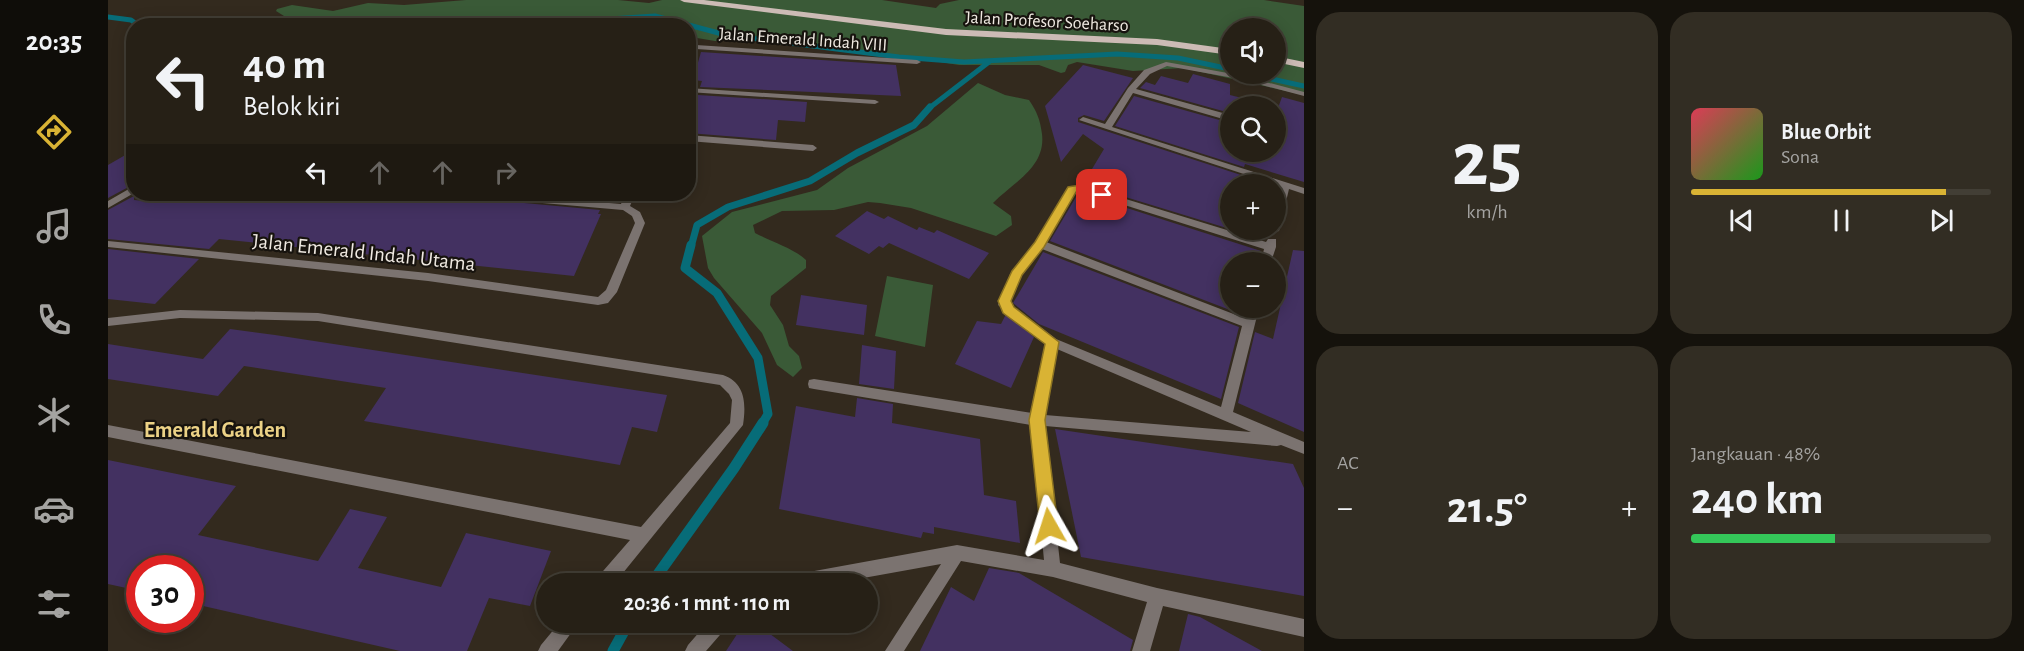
<!DOCTYPE html>
<html lang="id">
<meta charset="utf-8">
<style>
body{margin:0;font-family:"Alegreya Sans",sans-serif;background:#322d23;color:#f1f3f6;height:100vh;display:flex;flex-direction:column;font-size:22px;white-space:nowrap}
*{box-sizing:border-box;margin:0}
p{font-size:20px;color:#a4a3a1}
.icon{flex:none;width:33px;height:33px;fill:none;stroke:currentColor;stroke-width:2;stroke-linecap:round;stroke-linejoin:round}
.map{position:relative;flex:1;overflow:hidden}
.details{display:flex;flex-direction:column;gap:12px;padding:12px;background:#15120c;width:720px}
.details>*{flex:none}
.banner{position:absolute;left:18px;top:18px;width:570px;height:183px;border-radius:24px;box-shadow:0 3px 15px #0003,0 0 0 2px #423e35;background:#262016;color:#f1f3f6;overflow:hidden}
.buttons{position:absolute;left:1112px;top:18px;display:grid;gap:12px}
.buttons a{display:grid;place-items:center;width:66px;height:66px;border-radius:50%;background:#262016;box-shadow:0 3px 15px #0003,0 0 0 2px #423e35;font-size:30px}
.speed{position:absolute;left:18px;top:555px;display:flex;gap:12px;font-size:30px;font-weight:700;text-align:center}
.speed>*{display:grid;place-content:center;width:78px;height:78px;border-radius:50%;background:#262016;box-shadow:0 3px 15px #0003,0 0 0 2px #423e35;line-height:1}
.speed .limit{border:9px solid #d22;background:#fff;color:#111}
.pin{position:absolute;display:grid;place-items:center;width:51px;height:51px;color:#fff;margin:-26px;border-radius:12px;box-shadow:0 3px 9px #0006}
.me{position:absolute;width:66px;margin:-33px;rotate:354deg;stroke-linejoin:round;filter:drop-shadow(0 0 4px #0008)}
.turn{display:flex;align-items:center;gap:21px;height:126px;padding:0 18px;font-size:27px}
.turn .icon{width:78px;height:78px;stroke-width:2.5}
.turn b{display:block;font-size:42px;line-height:51px}
.lanes{display:flex;align-items:center;height:57px;padding:0 18px;background:#0003;justify-content:center;gap:30px;direction:ltr}
.lanes .off{opacity:.35}
.big{font-size:45px;font-weight:700;line-height:1.1}
.details .widget{flex:1;display:flex;flex-direction:column;justify-content:center;gap:9px;min-width:0;padding:0 21px;border-radius:24px;background:#322d23}
.details .dial{align-items:center;gap:0}
.dial b{font-size:78px;line-height:1}
.song{display:flex;align-items:center;gap:18px}
.cover{width:72px;height:72px;border-radius:9px;background:linear-gradient(135deg,hsl(350 70% 55%),hsl(120 70% 35%))}
.played{height:6px;border-radius:3px;background:linear-gradient(90deg,#d9b334 85%,#423e35 85%)}
.keys{display:flex;justify-content:space-around;direction:ltr}
.heat{display:flex;justify-content:space-between;align-items:center;font-size:33px;direction:ltr}
.charge{height:9px;border-radius:4px;background:linear-gradient(90deg,#34c759 48%,#423e35 0)}
.details .tiles{flex:1;display:grid;gap:12px;grid-template-columns:repeat(2,1fr)}
.trip{position:absolute;left:428px;top:573px;width:342px;height:60px;border-radius:30px;background:#262016;box-shadow:0 3px 15px #0003,0 0 0 2px #423e35;font-weight:700;line-height:60px;text-align:center}
main{display:flex;flex:1;min-height:0}
.tab-bar{display:flex;flex-direction:column;width:108px;justify-content:space-around;align-items:center;background:#0f0d09;color:#a4a3a1}
.tab-bar .icon{width:42px;height:42px}
.tab-bar .selected{color:#d9b334}
.tab-bar b{font-size:27px;color:#f1f3f6}
.map>svg:first-child{display:block}
.green{fill:#3a5a37;fill-rule:evenodd}
.lines{fill:none;stroke-linecap:round;stroke-linejoin:round}
.stream-far3{stroke:#076c78;stroke-width:5}
.stream-far2{stroke:#076c78;stroke-width:7}
.stream-far1{stroke:#076c78;stroke-width:9}
.stream{stroke:#076c78;stroke-width:11}
.building{fill:#433161}
.street{fill:#7b7370;fill-rule:evenodd}
.primary{fill:#ccbbb5;fill-rule:evenodd}
.route{fill:#d9b334;stroke:#8d7422;stroke-width:1.5}
.labels{text-anchor:middle;stroke-width:4.5;stroke-linejoin:round;paint-order:stroke}
.far-street-label{font-size:18px;fill:#efe9e1;stroke:#17130e}
.street-label{font-size:21px;fill:#efe9e1;stroke:#17130e}
.neighbourhood-label{font-size:22px;font-weight:bold;fill:#ecd286;stroke:#17130e}
</style>
<main>
<nav class="tab-bar">
<b>20:35</b>
<svg class="icon selected" aria-label="directions" viewBox="0 0 24 24"><path d="M12 3l9 9-9 9-9-9zM9 14v-3h6M13 9l2 2-2 2"/></svg>
<svg class="icon" aria-label="music" viewBox="0 0 24 24"><path d="M9 18V5l10-2v13"/><circle cx="6" cy="18" r="3"/><circle cx="16" cy="16" r="3"/></svg>
<svg class="icon" aria-label="phone" viewBox="0 0 24 24"><path d="M5 4h4l2 5-3 2q2 4 5 5l2-3 5 2v4C11 20 4 13 5 4z"/></svg>
<svg class="icon" aria-label="climate" viewBox="0 0 24 24"><path d="M12 3v18M4 7l16 10M4 17L20 7"/></svg>
<svg class="icon" aria-label="car" viewBox="0 0 24 24"><path d="M5 17H2v-5l4-1 3-4h7l3 4 3 1v5h-3M9 17h6M6 11h13"/><circle cx="7" cy="17" r="2"/><circle cx="17" cy="17" r="2"/></svg>
<svg class="icon" aria-label="filters" viewBox="0 0 24 24"><path d="M4 7h16M4 17h16"/><circle cx="9" cy="7" r="2"/><circle cx="15" cy="17" r="2"/></svg>
</nav>
<div class="map">
<svg width="1196" height="651" viewBox="0 0 1196 651">
<rect width="100%" height="100%" fill="#332a1e"/>
<path class="green" d="M358 0H510L541 3 554 0H774L828 8 832 4 851 0H1156L1196 6V95L1075 68 1025 71 969 62 960 65 957 72 953 73 931 65H851L813 59 763 55 726 44 684 45 646 39 607 41 583 37 580 26 552 21 525 26H156L176 16 168 11 169 9 184 5 225 11 260 3 296 5ZM1122 28H1167V74H1122Z
M870 83 897 95 921 100C929 112 932 119 934 134 938 167 906 182 885 203L903 216 904 225 888 236 803 208 772 203 760 202 726 210 674 211 645 225 647 233C662 241 687 249 698 260V268L663 296 662 305 675 325 681 346 691 356 694 368 685 377 669 365 654 333 606 278 600 268 594 236 624 212 709 190 740 168 819 126Z
M779 276 825 285 817 347 767 336Z"/>
<g class="lines">
<path class="stream-far3" d="M0 17 23 20 31 26
M396 26 547 16 618 35 791 57 856 62 1009 54 1070 58 1122 69
M1141 74 1196 86
M820 109 881 62"/>
<path class="stream-far2" d="M583 247 589 225 620 207 702 181 749 153 806 125 822 107"/>
<path class="stream-far1" d="M583 245 577 268 609 293 650 358 660 414 654 424"/>
<path class="stream" d="M543 584 626 468 655 423
M505 651 521 622"/>
</g>
<path class="building" d="M593 52 788 65 793 96 592 87 594 81 585 80Z
M975 65 1025 78 996 121 976 115 970 118V122L1133 175 1130 184H1122V229L975 184 996 149 975 134 953 162 937 106Z
M1085 74 1122 84V95L1166 106H1122V113L1032 88 1038 82 1047 85 1053 76 1080 83Z
M590 95 699 102 697 122 670 120 668 140 580 133Z
M1026 96 1122 123V152H1167V107L1170 108 1174 97 1196 103V182L1137 164 1136 167 1007 126Z
M26 150V184L0 198V165Z
M972 193 1153 251 1151 262H1122V310L942 241 968 197Z
M70 194H276L364 202V198L492 210 490 214H493L466 276 111 239 101 249 0 239V210L26 196V200L59 203Z
M416 194H499L496 200Z
M759 211 776 219 780 216 809 230 811 227 826 233 829 230 881 253 861 279 781 243 775 248 771 246 761 254 727 236Z
M0 249 91 259 47 304 0 299Z
M1185 250 1196 251V432L1130 403 1147 332 1165 339Z
M935 252 1131 327 1113 399 931 324 905 303Z
M693 295 759 305 756 335 688 325Z
M898 314 926 337 903 388 847 364 869 321 893 324Z
M122 329 167 335 559 395 549 432 524 427 512 465 256 421 278 388 136 366 110 396 0 379V344L95 359Z
M754 345 788 351 786 389 751 384Z
M749 398 785 404 784 423 872 439 876 495 908 501 912 543 826 527V534L815 532 813 538 671 509 688 406 747 417Z
M947 429 1185 464 1196 488V596L973 557Z
M0 460 128 486 90 535 210 561 242 509 279 517 250 568 333 587 358 533 443 551 422 606 381 598 359 651H292L82 603V568H32V591L0 584Z
M881 568 911 573 1025 640 1022 651H812L843 587 866 601Z
M1080 614 1092 617 1154 651H1071Z
M637 622H646L685 651H618Z"/>
<g class="lines">
<path class="street" d="M588 45 809 60 813 62 809 64 588 49 580 51V47Z
M1058 62 1131 75 1196 92V96L1131 79 1059 66 1042 74 1028 89 1122 115V121L1025 93 1004 127 1196 188V194L1181 189 1171 231 1167 232 1162 230H1167V207L1172 186 971 120 975 117 997 124 1020 88 1036 70Z
M580 88 767 100 771 102 767 104 580 92Z
M580 135 705 145 709 148 705 151 580 141Z
M972 185 1158 242 1160 239H1168V247L1163 262H1153L1156 249 972 191 966 195 938 242 1136 318 1139 308H1151L1125 412 1196 442V454L1173 445 1169 446 937 426 952 563 1049 588 1196 619V637L1055 606 1042 651H1024L1039 602 945 577 853 561 796 651H777L833 564 722 584H666L668 578 849 545 936 560 923 425 706 389 701 388 700 384 701 380 706 379 924 413 938 344 890 305 902 274 928 242 956 194 961 188ZM934 249 1134 326 1113 407 948 339 902 304 913 275ZM949 349 1143 432 937 415Z
M26 186V193L0 208V201Z
M362 194H395L513 204 517 194H527L522 206 532 212 537 223 509 292 500 303 490 305 320 281 0 247V241L320 273 490 297 498 290 527 223 524 216 515 210 367 197Z
M72 310 210 313 615 375C638 383 638 405 635 425L506 584H487L489 578 522 540 0 437V425L533 527 622 423 624 400 621 394 612 385 210 321 72 318 0 326V318Z
M452 622H471L450 651H430L433 645Z
M600 622H620L618 628 598 651H577L580 645Z"/>
<path class="primary" d="M572 0H596L838 29 1049 39 1122 49V55L1049 45 838 35 576 2Z
M1167 56 1196 62V68L1167 62Z"/>
</g>
<path class="route" d="M972 185 999 195 994 198 968 192 936 247 914 275 903 301 906 307 951 342 937 420 950 526 947 532 941 534 935 532 932 526 921 420 937 344 895 313 890 301 904 271 927 242 960 187Z"/>
<g class="labels">
<g class="far-street-label">
<text transform="translate(939 21) rotate(3)" y="6">Jalan Profesor Soeharso</text>
<text transform="translate(695 39) rotate(4)" y="6">Jalan Emerald Indah VIII</text>
</g>
<g class="street-label">
<text transform="translate(256 252) rotate(6)" y="7">Jalan Emerald Indah Utama</text>
</g>
<g class="neighbourhood-label">
<text x="107" y="437">Emerald Garden</text>
</g>
</g>
</svg>
<div class="buttons">
<a><svg class="icon" aria-label="sound" viewBox="0 0 24 24"><path d="M4 9h4l5-4v14l-5-4H4zM17 9q2 3 0 6"/></svg></a>
<a><svg class="icon" aria-label="search" viewBox="0 0 24 24"><circle cx="10" cy="10" r="6"/><path d="M15 15l6 6"/></svg></a>
<a>+</a>
<a>−</a>
</div>
<div class="speed"><div class="limit">30</div></div>
<div class="pin" style="left:994px;top:195px;background:#d93025"><svg class="icon" aria-label="arrive" viewBox="0 0 24 24"><path d="M6 21V4h12l-3 4 3 4H6"/></svg></div>
<svg class="me" style="left:941px;top:526px" viewBox="-20 -20 40 40"><path d="M0-17L14 15 0 8-14 15z" fill="#d9b334" stroke="#fff" stroke-width="4"/></svg>
<div class="trip">20:36 · 1 mnt · 110 m</div>
<div class="banner">
<div class="turn"><svg class="icon" aria-label="left" viewBox="0 0 24 24"><path d="M17 20v-9H6M10 6l-5 5 5 5"/></svg><div><b>40 m</b>Belok kiri</div></div>
<div class="lanes"><svg class="icon" aria-label="left" viewBox="0 0 24 24"><path d="M17 20v-9H6M10 6l-5 5 5 5"/></svg><svg class="icon off" aria-label="ahead" viewBox="0 0 24 24"><path d="M12 20V5M6 11l6-6 6 6"/></svg><svg class="icon off" aria-label="ahead" viewBox="0 0 24 24"><path d="M12 20V5M6 11l6-6 6 6"/></svg><svg class="icon off" aria-label="right" viewBox="0 0 24 24"><path d="M7 20v-9h11M14 6l5 5-5 5"/></svg></div>
</div>
</div>
<section class="details">
<div class="tiles">
<div class="widget dial"><b>25</b><p>km/h</p></div>
<div class="widget">
<div class="song"><i class="cover"></i><div><b>Blue Orbit</b><p>Sona</p></div></div>
<div class="played"></div>
<div class="keys"><svg class="icon" aria-label="previous" viewBox="0 0 24 24"><path d="M18 5L8 12l10 7zM5 5v14"/></svg><svg class="icon" aria-label="pause" viewBox="0 0 24 24"><path d="M8 5v14M16 5v14"/></svg><svg class="icon" aria-label="next" viewBox="0 0 24 24"><path d="M6 5l10 7-10 7zM19 5v14"/></svg></div>
</div>
<div class="widget"><p>AC</p>
<div class="heat"><a>−</a><b class="big">21.5°</b><a>+</a></div>
</div>
<div class="widget"><p>Jangkauan · 48%</p><b class="big">240 km</b><div class="charge"></div></div>
</div>
</section>
</main>
